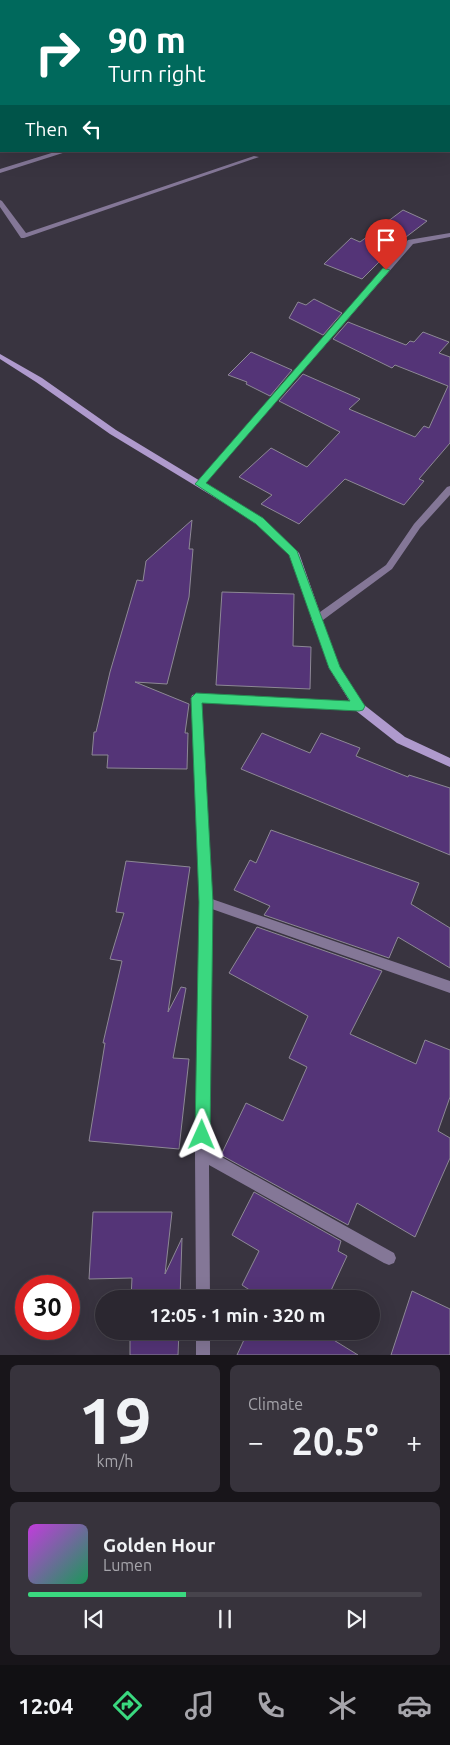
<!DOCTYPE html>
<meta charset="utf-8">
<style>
body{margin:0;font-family:Ubuntu,sans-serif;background:#37333c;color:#f1f3f6;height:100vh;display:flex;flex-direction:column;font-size:19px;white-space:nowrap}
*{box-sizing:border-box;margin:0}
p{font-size:16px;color:#a6a5ab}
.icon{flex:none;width:28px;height:28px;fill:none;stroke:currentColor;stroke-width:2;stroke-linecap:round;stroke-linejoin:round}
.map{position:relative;height:1355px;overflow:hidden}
.sheet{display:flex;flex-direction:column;gap:10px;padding:10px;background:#18151a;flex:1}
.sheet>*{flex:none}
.guide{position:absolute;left:0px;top:0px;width:450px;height:152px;box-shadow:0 5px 20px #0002,0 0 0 1px #47444c;background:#00695c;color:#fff;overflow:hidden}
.speed{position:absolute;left:15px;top:1275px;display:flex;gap:10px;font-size:25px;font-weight:700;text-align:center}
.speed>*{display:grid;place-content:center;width:65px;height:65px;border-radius:50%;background:#2b2730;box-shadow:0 5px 20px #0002,0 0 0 1px #47444c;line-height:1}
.speed .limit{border:8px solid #d22;background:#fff;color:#111}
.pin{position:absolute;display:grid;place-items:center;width:42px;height:42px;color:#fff;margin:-51px -21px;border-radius:50% 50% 50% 0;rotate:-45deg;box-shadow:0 0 5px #0007}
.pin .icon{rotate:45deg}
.me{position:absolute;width:55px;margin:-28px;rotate:1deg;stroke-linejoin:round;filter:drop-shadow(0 0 4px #0008)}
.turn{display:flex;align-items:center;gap:18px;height:105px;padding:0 25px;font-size:22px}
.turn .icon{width:65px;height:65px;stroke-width:2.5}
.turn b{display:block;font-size:35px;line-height:42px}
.then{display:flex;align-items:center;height:48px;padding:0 25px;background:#0003;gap:10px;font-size:19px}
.big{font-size:38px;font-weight:700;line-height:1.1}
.sheet .widget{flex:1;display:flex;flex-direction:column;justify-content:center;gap:8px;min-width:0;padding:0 18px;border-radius:8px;background:#37333c}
.sheet .dial{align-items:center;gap:0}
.dial b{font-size:65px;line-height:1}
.song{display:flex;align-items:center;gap:15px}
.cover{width:60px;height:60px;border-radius:8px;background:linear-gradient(135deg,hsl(290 70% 55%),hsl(150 70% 35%))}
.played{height:5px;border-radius:2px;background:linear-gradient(90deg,#3ad87f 40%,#47444c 40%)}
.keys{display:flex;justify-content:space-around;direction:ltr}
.heat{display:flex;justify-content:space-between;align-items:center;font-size:28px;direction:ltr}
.sheet .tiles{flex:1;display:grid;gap:10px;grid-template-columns:1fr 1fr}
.widget:last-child{grid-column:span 2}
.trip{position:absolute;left:95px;top:1290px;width:285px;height:50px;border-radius:25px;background:#2b2730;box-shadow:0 5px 20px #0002,0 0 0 1px #47444c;font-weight:700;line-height:50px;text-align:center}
.dock{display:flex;height:80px;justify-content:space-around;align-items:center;background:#111013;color:#a6a5ab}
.dock .icon{width:35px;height:35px}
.dock .selected{color:#3ad87f}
.dock b{font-size:22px;color:#f1f3f6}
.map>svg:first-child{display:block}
.building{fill:#543477;stroke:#8d8895}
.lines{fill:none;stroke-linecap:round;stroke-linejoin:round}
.street{fill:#847797;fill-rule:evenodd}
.secondary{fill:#af9acd;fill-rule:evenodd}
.route{fill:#3ad87f;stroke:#268c53}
</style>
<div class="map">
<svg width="450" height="1355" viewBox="0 0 450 1355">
<rect width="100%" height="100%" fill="#393440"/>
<path class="building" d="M403 210 427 221 385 253 387 254 362 279 324 264 351 238 360 242Z
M314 299 342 313 323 335 289 318 298 302 306 305Z
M348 322 406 345 410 341 414 342 423 332 449 342 439 353 450 357V443L419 479 424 481 404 505 345 479 299 524 261 504 272 495 239 477 271 448 307 467 340 432 279 401 303 374 360 399 349 409 415 437 424 426 429 428 448 386 395 365 392 368 333 339Z
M251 352 292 370 270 396 246 384 247 382 228 375Z
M192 520 189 549H193L189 597 167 684 135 682 189 704 185 733H188L187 769 107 768 108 755H92L94 732H96L110 672 137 580 143 581 146 561Z
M222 592 294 594 293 646 311 647 310 689 216 685Z
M262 733 310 753 321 733 360 748 356 756 408 777 409 775 450 788V855L241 769Z
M271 830 419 883 411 904 450 928V968L398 937 389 958 264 915 270 906 234 890 250 860 256 863Z
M126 861 190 867 168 1012 181 987 186 988 173 1058 189 1059 179 1149 89 1141 105 1043H103L122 961 110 959 124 913 116 912Z
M257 927 382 971 350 1034 416 1064 425 1040 450 1050V1097L438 1131 450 1138V1158L415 1237 357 1203 348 1225 221 1155 246 1103 283 1121 307 1067 289 1058 308 1016 229 973Z
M254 1192 341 1241 338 1251 347 1256 327 1299H263L242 1285 259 1251 232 1235Z
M93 1212H172L165 1274 182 1238 180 1299H131L132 1278 89 1279Z
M412 1291 450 1309V1355H391Z
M130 1331H179L178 1355H130Z
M248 1331H319L358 1355H237Z"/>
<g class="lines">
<path class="street" d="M0 105H1V109H0Z
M58 151H69L0 173V169Z
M254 156 259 157 24 238H21L0 207V200L2 201 26 233Z
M450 233V237L413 244 203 486H197L196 484 197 482 408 240Z
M450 486V495L420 528 392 569 319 623H313L311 620 313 617 386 565 414 524 447 487Z
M196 694 359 703 363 704 364 707 363 710 359 711 201 702 212 899 450 981V993L212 909 209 1150 394 1253 396 1258 394 1263 389 1265 384 1263 209 1165 210 1299H196L195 1154 200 902 191 698 192 695Z
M196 1331H210V1355H196Z"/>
<path class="secondary" d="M0 354 42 378 116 430 263 519 299 553 339 667 363 704 405 737 450 758V767L397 743 355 710 329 668 290 555 257 523 110 434 36 382 0 359Z"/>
</g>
<path class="route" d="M383 268 390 270 206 483 263 518 297 551 340 667 365 706 363 710 359 711 202 703 213 902 210 1135 208 1140 202 1142 197 1140 195 1135 199 902 191 698 196 693 350 701 329 668 289 555 256 524 195 484Z"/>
</svg>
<div class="speed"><div class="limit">30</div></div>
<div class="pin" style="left:386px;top:270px;background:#d93025"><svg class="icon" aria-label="arrive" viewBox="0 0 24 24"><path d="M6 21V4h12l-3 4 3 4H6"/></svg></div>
<svg class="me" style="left:202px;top:1135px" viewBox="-20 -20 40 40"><path d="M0-17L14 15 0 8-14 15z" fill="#3ad87f" stroke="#fff" stroke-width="4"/></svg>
<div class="trip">12:05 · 1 min · 320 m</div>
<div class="guide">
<div class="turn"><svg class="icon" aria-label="right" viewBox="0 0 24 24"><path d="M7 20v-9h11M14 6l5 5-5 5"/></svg><div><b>90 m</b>Turn right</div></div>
<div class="then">Then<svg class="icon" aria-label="left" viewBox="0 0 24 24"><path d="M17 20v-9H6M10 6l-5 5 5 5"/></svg></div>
</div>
</div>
<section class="sheet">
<div class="tiles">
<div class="widget dial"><b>19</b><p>km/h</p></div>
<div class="widget"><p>Climate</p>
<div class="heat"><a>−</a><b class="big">20.5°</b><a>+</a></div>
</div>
<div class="widget">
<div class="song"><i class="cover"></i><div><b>Golden Hour</b><p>Lumen</p></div></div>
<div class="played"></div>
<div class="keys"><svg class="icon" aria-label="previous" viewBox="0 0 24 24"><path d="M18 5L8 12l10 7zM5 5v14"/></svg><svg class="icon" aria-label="pause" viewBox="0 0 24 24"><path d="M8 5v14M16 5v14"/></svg><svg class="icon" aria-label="next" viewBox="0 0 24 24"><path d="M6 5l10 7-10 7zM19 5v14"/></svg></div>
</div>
</div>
</section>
<nav class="dock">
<b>12:04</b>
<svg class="icon selected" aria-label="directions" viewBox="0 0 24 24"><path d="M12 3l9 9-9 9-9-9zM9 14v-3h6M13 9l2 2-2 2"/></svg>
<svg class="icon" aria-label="music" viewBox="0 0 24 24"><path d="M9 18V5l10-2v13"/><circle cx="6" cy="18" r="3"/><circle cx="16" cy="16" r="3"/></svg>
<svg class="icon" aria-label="phone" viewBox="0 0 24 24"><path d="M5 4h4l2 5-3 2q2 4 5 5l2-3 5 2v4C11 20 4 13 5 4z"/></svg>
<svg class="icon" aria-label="climate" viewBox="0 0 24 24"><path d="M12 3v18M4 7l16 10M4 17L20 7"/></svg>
<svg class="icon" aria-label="car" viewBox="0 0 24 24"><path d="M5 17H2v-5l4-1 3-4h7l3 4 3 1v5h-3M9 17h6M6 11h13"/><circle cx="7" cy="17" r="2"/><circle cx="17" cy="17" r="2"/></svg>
</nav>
